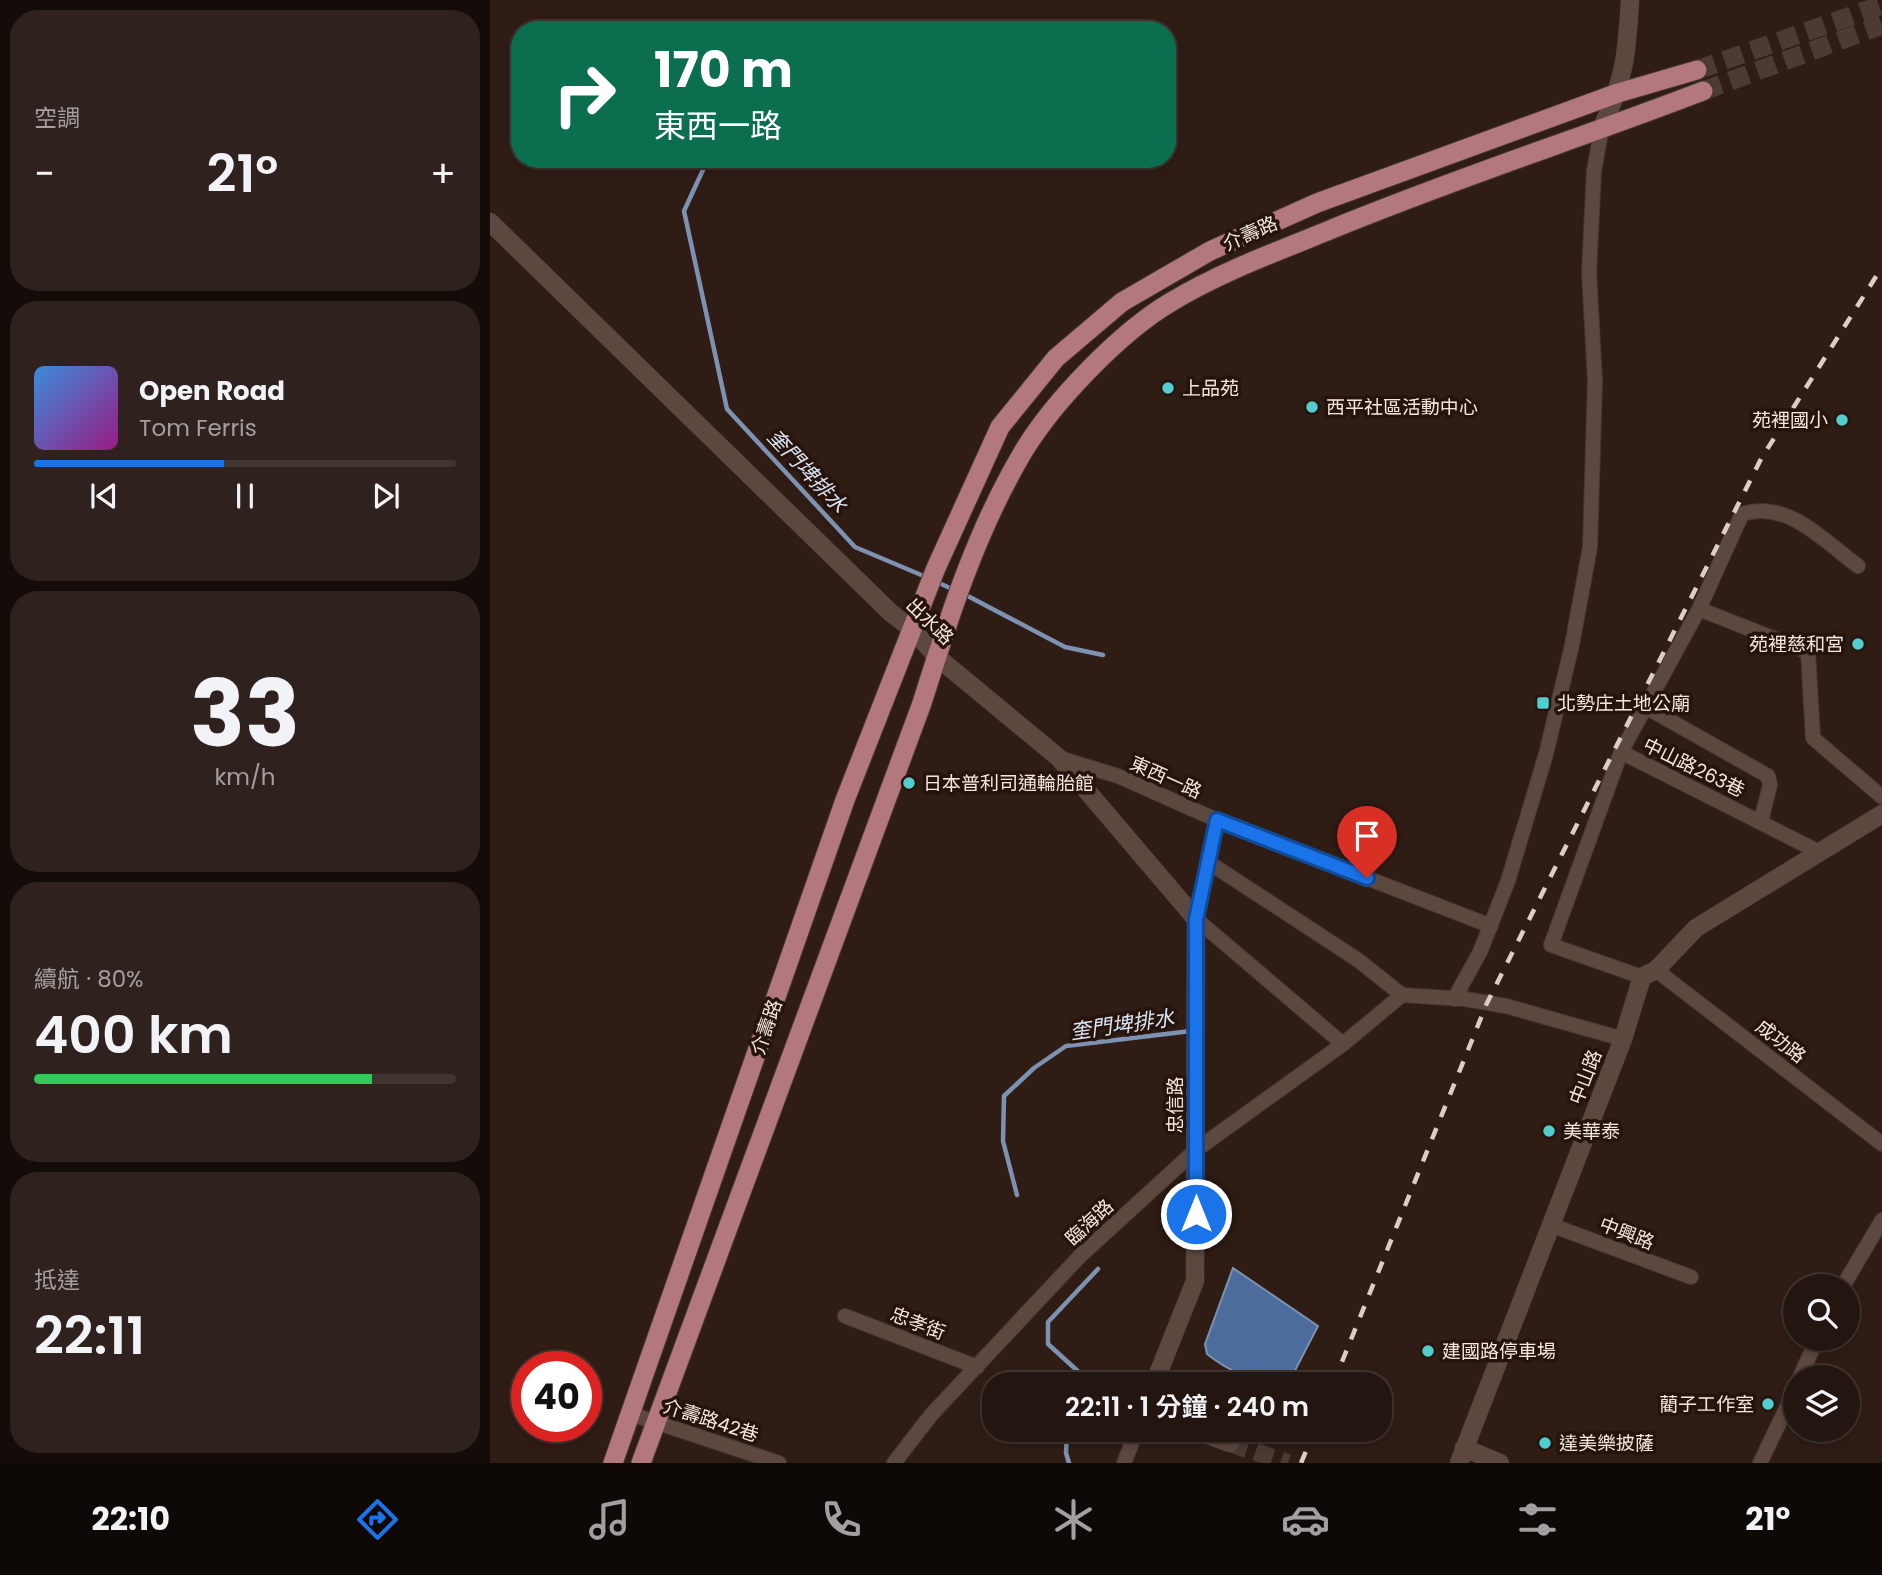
<!DOCTYPE html>
<html lang="zh-TW">
<meta charset="utf-8">
<style>
body{margin:0;font-family:Poppins,"Noto Sans TC",sans-serif;background:#2f221e;color:#f1f3f6;height:100vh;display:flex;flex-direction:column;font-size:26px;white-space:nowrap}
*{box-sizing:border-box;margin:0}
p{font-size:23px;color:#a39f9f}
.icon{flex:none;width:38px;height:38px;fill:none;stroke:currentColor;stroke-width:2;stroke-linecap:round;stroke-linejoin:round}
.map{position:relative;flex:1;overflow:hidden}
.drawer{display:flex;flex-direction:column;gap:10px;padding:10px;background:#130c09;width:490px}
.drawer>*{flex:none}
.guide{position:absolute;left:21px;top:21px;width:665px;height:147px;border-radius:28px;box-shadow:0 4px 10px #0003,0 0 0 2px #403430;background:#0b6e4f;color:#fff;overflow:hidden}
.tools{position:absolute;left:1293px;top:1274px;display:grid;gap:14px}
.tools a{display:grid;place-items:center;width:77px;height:77px;border-radius:50%;background:#231510;box-shadow:0 4px 10px #0003,0 0 0 2px #403430;font-size:35px}
.speed{position:absolute;left:21px;top:1351px;display:flex;gap:14px;font-size:35px;font-weight:700;text-align:center}
.speed>*{display:grid;place-content:center;width:91px;height:91px;border-radius:50%;background:#231510;box-shadow:0 4px 10px #0003,0 0 0 2px #403430;line-height:1}
.speed .limit{border:10px solid #d22;background:#fff;color:#111}
.pin{position:absolute;display:grid;place-items:center;width:60px;height:60px;color:#fff;margin:-72px -30px;border-radius:50% 50% 50% 0;rotate:-45deg;box-shadow:0 0 7px #0007}
.pin .icon{rotate:45deg}
.me{position:absolute;width:77px;margin:-38px;rotate:0deg;stroke-linejoin:round;filter:drop-shadow(0 0 5px #0008)}
.turn{display:flex;align-items:center;gap:24px;height:147px;padding:0 28px;font-size:32px}
.turn .icon{width:91px;height:91px;stroke-width:2.5}
.turn b{display:block;font-size:49px;line-height:60px}
.big{font-size:52px;font-weight:600;line-height:1.1}
.drawer .widget{flex:1;display:flex;flex-direction:column;justify-content:center;gap:10px;min-width:0;padding:0 24px;border-radius:28px;background:#2f221e}
.drawer .dial{align-items:center;gap:0}
.dial b{font-size:91px;line-height:1}
.song{display:flex;align-items:center;gap:21px}
.cover{width:84px;height:84px;border-radius:10px;background:linear-gradient(135deg,hsl(210 70% 55%),hsl(310 70% 35%))}
.played{height:7px;border-radius:4px;background:linear-gradient(90deg,#1a73e8 45%,#403430 45%)}
.keys{display:flex;justify-content:space-around;direction:ltr}
.heat{display:flex;justify-content:space-between;align-items:center;font-size:38px;direction:ltr}
.charge{height:10px;border-radius:5px;background:linear-gradient(90deg,#34c759 80%,#403430 0)}
.trip{position:absolute;left:492px;top:1372px;width:410px;height:70px;border-radius:28px;background:#231510;box-shadow:0 4px 10px #0003,0 0 0 2px #403430;font-weight:600;line-height:70px;text-align:center}
.dock{display:flex;height:112px;justify-content:space-around;align-items:center;background:#0e0806;color:#a39f9f}
.dock .icon{width:49px;height:49px}
.dock .selected{color:#1a73e8}
.dock b{font-size:32px;color:#f1f3f6}
main{display:flex;flex:1;min-height:0}
.map>svg:first-child{display:block}
.water{fill:#4b6c9c;stroke:#7d91b1;stroke-width:2}
.lines{fill:none;stroke-linecap:round;stroke-linejoin:round}
.stream{stroke:#7d91b1;stroke-width:4.5}
.tertiary-tunnel{stroke:#4c3a34;stroke-width:18;stroke-dasharray:18 9;stroke-linecap:butt}
.primary-tunnel{stroke:#4c3a34;stroke-width:19;stroke-dasharray:19 10;stroke-linecap:butt}
.minor-casing{stroke:#473733;stroke-width:16}
.tertiary-casing{stroke:#473733;stroke-width:19}
.primary-casing{stroke:#473733;stroke-width:21}
.minor{stroke:#5d483f;stroke-width:14}
.tertiary{stroke:#5d483f;stroke-width:18}
.primary{stroke:#b3787d;stroke-width:19}
.rail{stroke:#dbcdc8;stroke-width:4.5;stroke-dasharray:12 12;stroke-linecap:butt}
.route-casing{stroke:#114b97;stroke-width:18}
.route{stroke:#1a73e8;stroke-width:12}
.poi-dot{fill:#52cdce;stroke:#25130c;stroke-width:2.5}
.labels{text-anchor:middle;stroke-width:7;stroke-linejoin:round;paint-order:stroke}
.street-label{font-size:19px;fill:#f3e6e1;stroke:#25130c}
.poi-label{font-size:19px;fill:#f3e6e1;stroke:#25130c;text-anchor:start}
.water-label{font-size:21px;font-style:italic;fill:#dae4f3;stroke:#25130c}
</style>
<main>
<section class="drawer">
<div class="widget"><p>空調</p>
<div class="heat"><a>−</a><b class="big">21°</b><a>+</a></div>
</div>
<div class="widget">
<div class="song"><i class="cover"></i><div><b>Open Road</b><p>Tom Ferris</p></div></div>
<div class="played"></div>
<div class="keys"><svg class="icon" aria-label="previous" viewBox="0 0 24 24"><path d="M18 5L8 12l10 7zM5 5v14"/></svg><svg class="icon" aria-label="pause" viewBox="0 0 24 24"><path d="M8 5v14M16 5v14"/></svg><svg class="icon" aria-label="next" viewBox="0 0 24 24"><path d="M6 5l10 7-10 7zM19 5v14"/></svg></div>
</div>
<div class="widget dial"><b>33</b><p>km/h</p></div>
<div class="widget"><p>續航 · 80%</p><b class="big">400 km</b><div class="charge"></div></div>
<div class="widget"><p>抵達</p><b class="big">22:11</b></div>
</section>
<div class="map">
<svg width="1392" height="1463" viewBox="0 0 1392 1463">
<rect width="100%" height="100%" fill="#2f1c15"/>
<path class="water" d="M743 1268 828 1326 798 1384C768 1384 741 1373 717 1354L715 1344Z"/>
<g class="lines">
<path class="stream" d="M218 159 194 211 237 409 365 547 436 577
M447 582 464 590
M472 593 575 647 613 655
M527 1195 513 1141 514 1096 544 1068 576 1046 701 1031
M602 1384 558 1344V1322L608 1269
M577 1430 576 1453 579 1463"/>
<path class="tertiary-tunnel" d="M740 1443 798 1463"/>
<path class="primary-tunnel" d="M1207 70 1392 5
M1213 91 1392 25"/>
<defs>
<path id="minor" d="M1209 609 1318 652 1323 738 1392 797
M1154 706 1278 776 1280 785 1271 821
M1131 752 1209 609 1252 514C1297 499 1334 541 1368 566
M569 758 628 776 727 820 1001 926
M727 820 706 919 853 1044
M718 862 868 960 912 995
M1166 970 1392 1144
M1152 977 1061 945 1131 752 1331 853
M964 999 990 952 1018 881 1056 754 1082 645 1100 547 1105 381 1099 272 1104 171 1112 127
M1061 1225 1201 1277
M1353 1286 1392 1220
M355 1316 487 1367
M1310 1377 1327 1339
M141 1414 289 1463
M404 1463 441 1415 590 1256 706 1150 853 1044 912 995 975 999 1016 1006 1133 1039
M634 1463 647 1430
M1270 1463 1306 1388"/>
<path id="tertiary" d="M1112 127C1135 79 1137 52 1140 0
M0 222 401 613 422 629 447 657 569 758 706 919 705 1281 664 1384
M704 1430 740 1443
M974 1448 1010 1463
M969 1463 1133 1039 1152 977 1166 970 1206 928 1392 814"/>
<path id="primary" d="M123 1463 355 800 446 568 510 427 566 358 632 302 720 251 827 203 1128 93 1207 70
M151 1463 432 703C459 617 486 531 533 452 563 402 630 332 681 302 729 273 783 253 835 232 960 180 1088 139 1213 91"/>
</defs>
<use href="#minor" class="minor-casing"/>
<use href="#tertiary" class="tertiary-casing"/>
<use href="#primary" class="primary-casing"/>
<use href="#minor" class="minor"/>
<use href="#tertiary" class="tertiary"/>
<use href="#primary" class="primary"/>
<path class="rail" d="M843 1384 997 1003 1271 459 1392 267
M811 1463 825 1430"/>
</g>
<g class="lines">
<defs>
<path id="route" d="M706 1214V919L727 820 877 878"/>
</defs>
<use href="#route" class="route-casing"/>
<use href="#route" class="route"/>
</g>
<g class="poi-dot">
<circle cx="678" cy="388" r="7"/>
<circle cx="822" cy="407" r="7"/>
<circle cx="1352" cy="420" r="7"/>
<circle cx="1368" cy="644" r="7"/>
<rect x="1046" y="696" width="14" height="14" rx="3.5"/>
<circle cx="419" cy="783" r="7"/>
<circle cx="1059" cy="1131" r="7"/>
<circle cx="938" cy="1351" r="7"/>
<circle cx="1278" cy="1404" r="7"/>
<circle cx="1055" cy="1443" r="7"/>
</g>
<g class="labels">
<g class="street-label">
<text transform="translate(760 233) rotate(-24)" y="7">介壽路</text>
<text transform="translate(440 621) rotate(44)" y="7">出水路</text>
<text transform="translate(1204 767) rotate(26)" y="7">中山路263巷</text>
<text transform="translate(676 777) rotate(24)" y="7">東西一路</text>
<text transform="translate(276 1027) rotate(-71)" y="7">介壽路</text>
<text transform="translate(1291 1041) rotate(38)" y="7">成功路</text>
<text transform="translate(1095 1077) rotate(-69)" y="7">中山路</text>
<text transform="translate(685 1105) rotate(-90)" y="7">忠信路</text>
<text transform="translate(599 1222) rotate(-43)" y="7">臨海路</text>
<text transform="translate(1137 1233) rotate(21)" y="7">中興路</text>
<text transform="translate(428 1323) rotate(21)" y="7">忠孝街</text>
<text transform="translate(221 1420) rotate(18)" y="7">介壽路42巷</text>
</g>
<g class="poi-label">
<text x="692" y="395">上品苑</text>
<text x="836" y="414">西平社區活動中心</text>
<text x="1338" y="427" text-anchor="end">苑裡國小</text>
<text x="1354" y="651" text-anchor="end">苑裡慈和宮</text>
<text x="1067" y="710">北勢庄土地公廟</text>
<text x="433" y="790">日本普利司通輪胎館</text>
<text x="1073" y="1138">美華泰</text>
<text x="952" y="1358">建國路停車場</text>
<text x="1264" y="1411" text-anchor="end">藺子工作室</text>
<text x="1069" y="1450">達美樂披薩</text>
</g>
<g class="water-label">
<text transform="translate(317 471) rotate(47)" y="7">奎門埤排水</text>
<text transform="translate(632 1025) rotate(-8)" y="7">奎門埤排水</text>
</g>
</g>
</svg>
<div class="tools">
<a><svg class="icon" aria-label="search" viewBox="0 0 24 24"><circle cx="10" cy="10" r="6"/><path d="M15 15l6 6"/></svg></a>
<a><svg class="icon" aria-label="layers" viewBox="0 0 24 24"><path d="M12 4l9 5-9 5-9-5zM3 14l9 5 9-5"/></svg></a>
</div>
<div class="speed"><div class="limit">40</div></div>
<div class="pin" style="left:877px;top:878px;background:#d93025"><svg class="icon" aria-label="arrive" viewBox="0 0 24 24"><path d="M6 21V4h12l-3 4 3 4H6"/></svg></div>
<svg class="me" style="left:706px;top:1214px" viewBox="-20 -20 40 40"><circle r="17" fill="#1a73e8" stroke="#fff" stroke-width="3"/><path d="M0-11L8 9 0 5-8 9z" fill="#fff"/></svg>
<div class="trip">22:11 · 1 分鐘 · 240 m</div>
<div class="guide">
<div class="turn"><svg class="icon" aria-label="right" viewBox="0 0 24 24"><path d="M7 20v-9h11M14 6l5 5-5 5"/></svg><div><b>170 m</b>東西一路</div></div>
</div>
</div>
</main>
<nav class="dock">
<b>22:10</b>
<svg class="icon selected" aria-label="directions" viewBox="0 0 24 24"><path d="M12 3l9 9-9 9-9-9zM9 14v-3h6M13 9l2 2-2 2"/></svg>
<svg class="icon" aria-label="music" viewBox="0 0 24 24"><path d="M9 18V5l10-2v13"/><circle cx="6" cy="18" r="3"/><circle cx="16" cy="16" r="3"/></svg>
<svg class="icon" aria-label="phone" viewBox="0 0 24 24"><path d="M5 4h4l2 5-3 2q2 4 5 5l2-3 5 2v4C11 20 4 13 5 4z"/></svg>
<svg class="icon" aria-label="climate" viewBox="0 0 24 24"><path d="M12 3v18M4 7l16 10M4 17L20 7"/></svg>
<svg class="icon" aria-label="car" viewBox="0 0 24 24"><path d="M5 17H2v-5l4-1 3-4h7l3 4 3 1v5h-3M9 17h6M6 11h13"/><circle cx="7" cy="17" r="2"/><circle cx="17" cy="17" r="2"/></svg>
<svg class="icon" aria-label="filters" viewBox="0 0 24 24"><path d="M4 7h16M4 17h16"/><circle cx="9" cy="7" r="2"/><circle cx="15" cy="17" r="2"/></svg>
<b>21°</b>
</nav>
